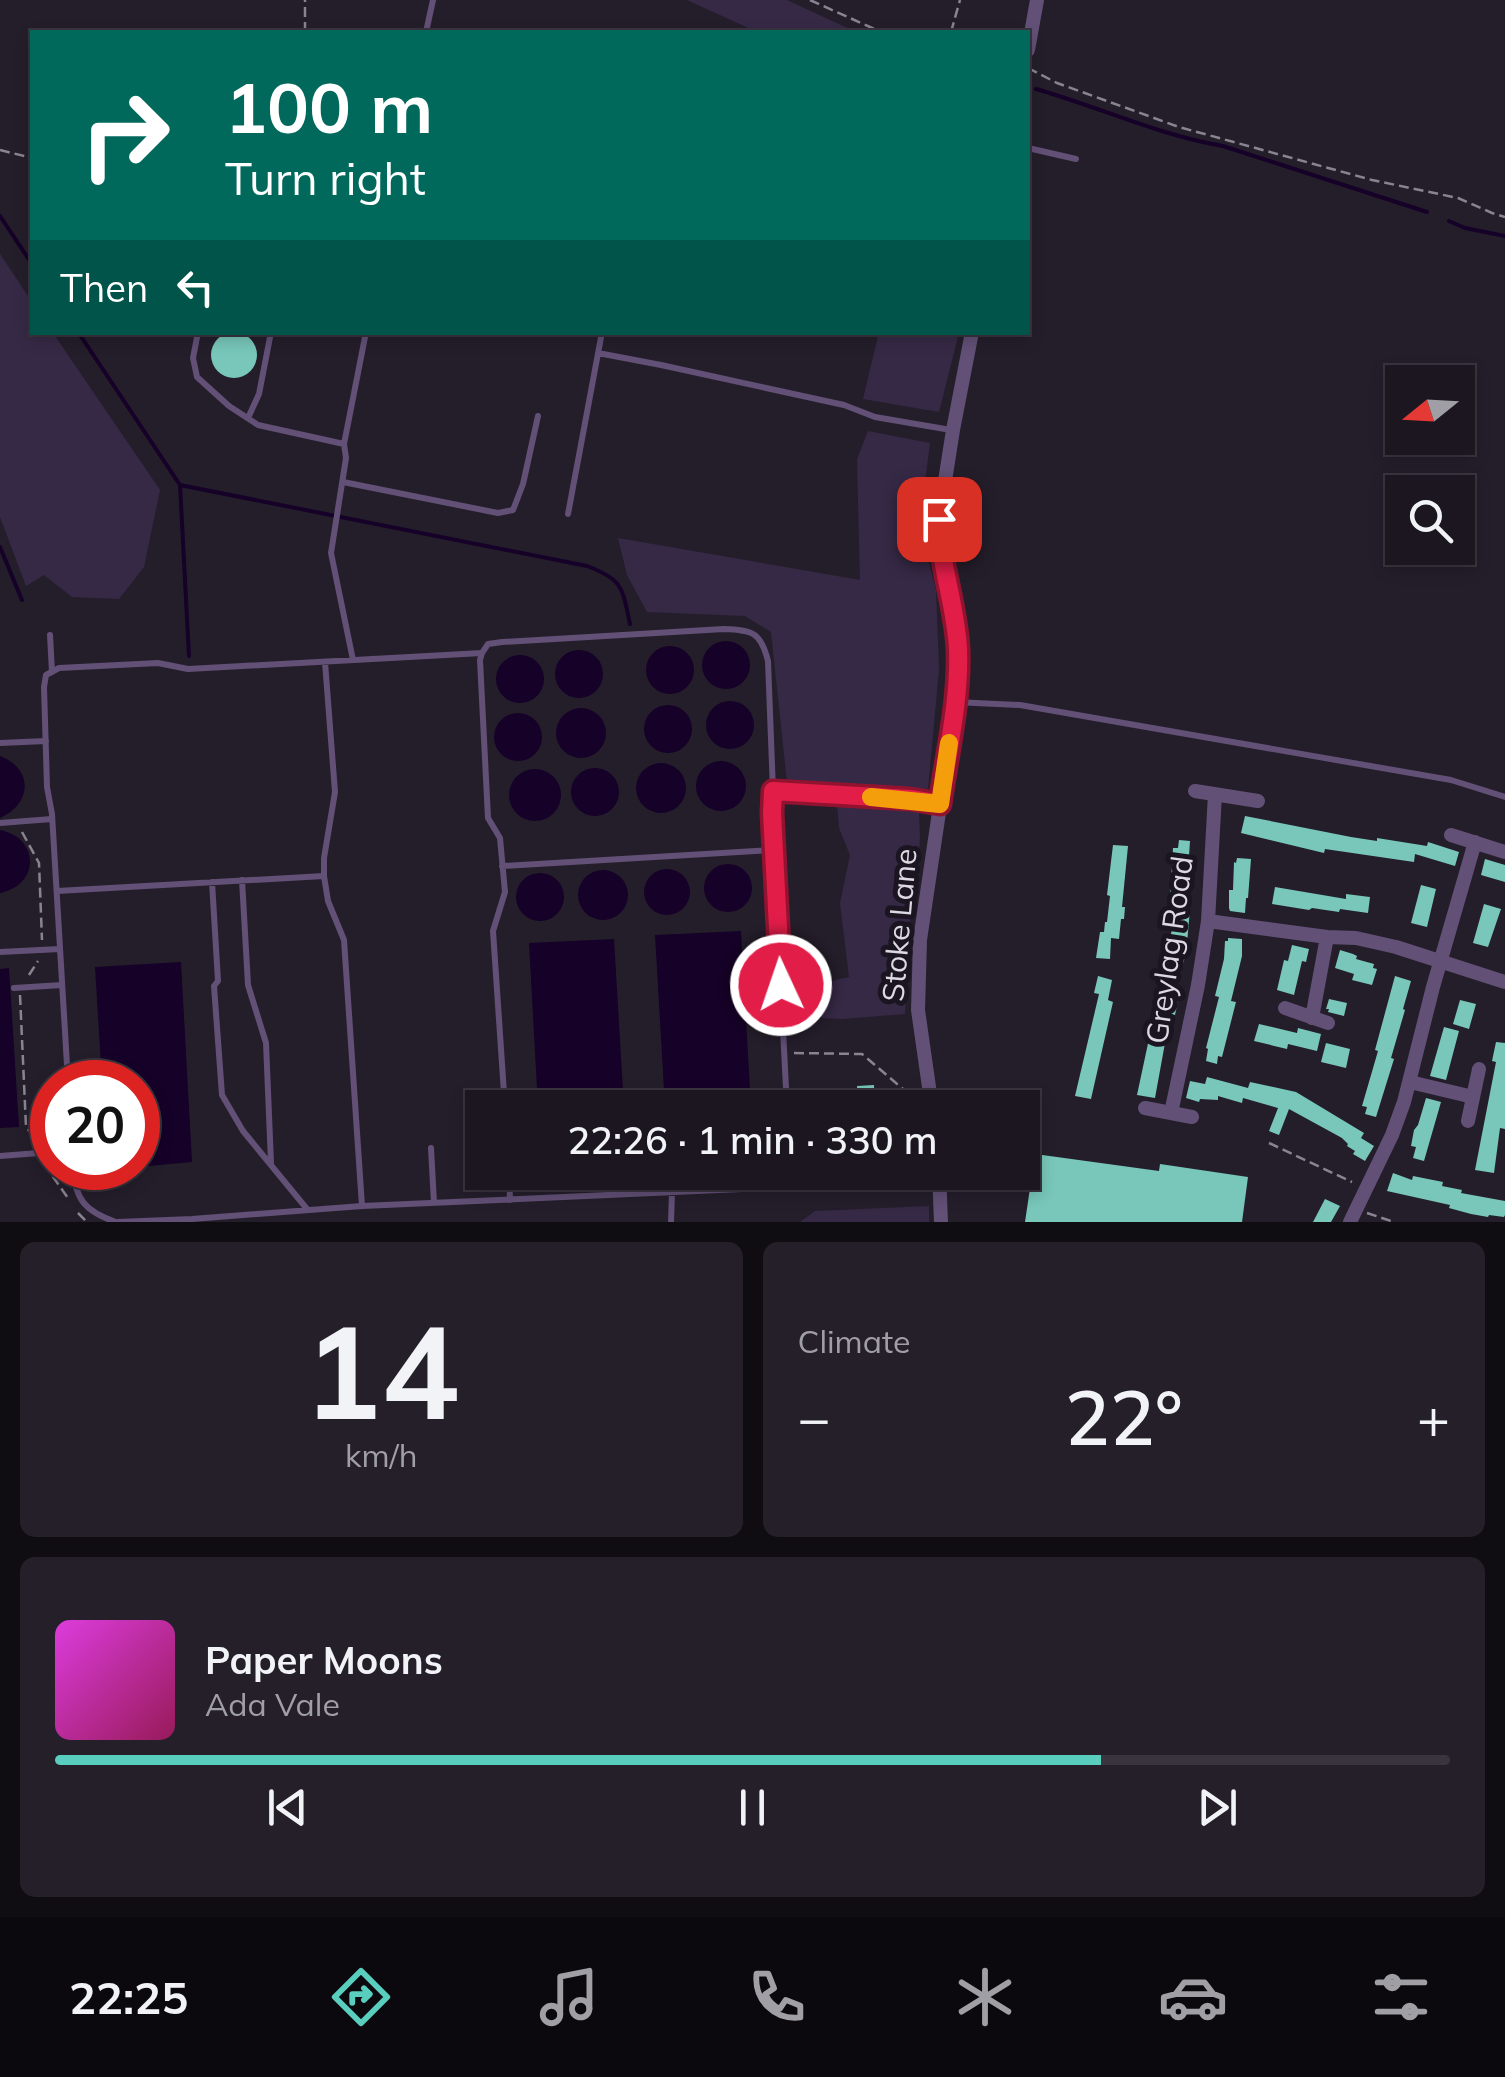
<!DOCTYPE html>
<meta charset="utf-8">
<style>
body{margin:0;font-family:Mulish,sans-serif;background:#241f29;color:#f1f3f6;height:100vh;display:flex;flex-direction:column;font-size:38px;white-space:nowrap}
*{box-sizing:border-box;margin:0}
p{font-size:32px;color:#a09fa5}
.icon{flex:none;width:55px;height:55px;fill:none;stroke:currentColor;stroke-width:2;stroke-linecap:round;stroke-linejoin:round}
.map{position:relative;height:1222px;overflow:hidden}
.details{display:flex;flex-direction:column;gap:20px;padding:20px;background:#0f0c12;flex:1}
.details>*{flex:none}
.banner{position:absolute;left:30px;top:30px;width:1000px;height:305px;border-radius:0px;box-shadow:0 5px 15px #0003,0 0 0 2px #39353e;background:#00695c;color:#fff;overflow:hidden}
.needle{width:65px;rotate:252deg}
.controls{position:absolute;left:1385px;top:365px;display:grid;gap:20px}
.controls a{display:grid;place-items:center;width:90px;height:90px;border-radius:0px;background:#1b1620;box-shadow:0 5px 15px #0003,0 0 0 2px #39353e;font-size:50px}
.speed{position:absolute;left:30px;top:1060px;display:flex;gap:20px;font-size:50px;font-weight:700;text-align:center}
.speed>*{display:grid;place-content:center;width:130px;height:130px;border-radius:50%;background:#1b1620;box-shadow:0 5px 15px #0003,0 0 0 2px #39353e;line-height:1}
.speed .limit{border:15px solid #d22;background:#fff;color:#111}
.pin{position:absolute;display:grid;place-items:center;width:85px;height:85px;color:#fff;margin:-42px;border-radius:20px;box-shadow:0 5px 15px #0006}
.me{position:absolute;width:110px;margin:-55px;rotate:357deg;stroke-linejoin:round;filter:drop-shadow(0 0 8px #0008)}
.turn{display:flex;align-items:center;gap:35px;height:210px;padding:0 30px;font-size:45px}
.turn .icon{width:130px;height:130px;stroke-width:2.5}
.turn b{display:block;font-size:70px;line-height:85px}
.then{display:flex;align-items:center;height:95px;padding:0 30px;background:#0003;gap:20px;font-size:38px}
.big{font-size:75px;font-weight:600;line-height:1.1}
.details .tile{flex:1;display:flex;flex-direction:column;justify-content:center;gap:15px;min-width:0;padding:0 35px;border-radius:15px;background:#241f29}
.details .dial{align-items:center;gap:0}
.dial b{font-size:130px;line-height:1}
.song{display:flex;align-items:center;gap:30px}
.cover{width:120px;height:120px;border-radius:15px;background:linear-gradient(135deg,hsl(300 70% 55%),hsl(330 70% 35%))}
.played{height:10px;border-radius:5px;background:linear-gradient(90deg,#59cebe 75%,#39353e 75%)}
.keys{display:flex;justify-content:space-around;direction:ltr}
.heat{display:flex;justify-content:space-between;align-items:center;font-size:55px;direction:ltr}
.details .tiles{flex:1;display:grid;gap:20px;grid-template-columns:1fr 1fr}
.tile:last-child{grid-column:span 2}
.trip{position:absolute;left:465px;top:1090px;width:575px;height:100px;border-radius:0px;background:#1b1620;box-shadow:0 5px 15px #0003,0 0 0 2px #39353e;font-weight:600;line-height:100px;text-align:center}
.tab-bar{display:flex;height:160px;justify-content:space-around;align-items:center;background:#0b090d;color:#a09fa5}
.tab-bar .icon{width:70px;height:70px}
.tab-bar .current{color:#59cebe}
.tab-bar b{font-size:45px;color:#f1f3f6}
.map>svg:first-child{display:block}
.green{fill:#362946}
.water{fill:#160128}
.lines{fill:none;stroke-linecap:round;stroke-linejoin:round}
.stream{stroke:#160128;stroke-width:4}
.building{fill:#78c7ba}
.path{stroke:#89848f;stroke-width:2.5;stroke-dasharray:10 5;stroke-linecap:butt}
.service{stroke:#625076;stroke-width:6}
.minor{stroke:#625076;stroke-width:14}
.route-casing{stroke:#92132f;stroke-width:25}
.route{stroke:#e11d48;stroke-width:18}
.slow{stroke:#f59e0b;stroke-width:18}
.labels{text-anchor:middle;stroke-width:10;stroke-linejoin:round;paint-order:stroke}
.street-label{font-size:30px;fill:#ddd9e2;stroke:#1b1521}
</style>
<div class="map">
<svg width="1505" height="1222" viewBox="0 0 1505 1222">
<rect width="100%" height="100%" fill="#241e2b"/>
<path class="green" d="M687 0H787L856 32H757Z
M0 254 32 302V332L53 333 160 490 144 567 119 599 72 597 44 575 26 586 0 517Z
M879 332 959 333 939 412 863 399Z
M868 431 930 443 923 496 926 552 936 590 939 670 928 789 787 782 771 632 745 616 647 612 627 575 618 538 860 580 857 459Z
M904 803 919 813 920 840 908 941 905 1014 842 1019 822 1018 806 1000 809 986 849 977 840 903 850 855 839 828 837 804Z
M929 1206V1222H800L815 1211Z"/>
<path class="water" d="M702 665a24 24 0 1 1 48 0a24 24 0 1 1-48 0Z
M646 670a24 24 0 1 1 48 0a24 24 0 1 1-48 0Z
M555 674a24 24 0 1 1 48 0a24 24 0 1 1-48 0Z
M496 679a24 24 0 1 1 48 0a24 24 0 1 1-48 0Z
M706 725a24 24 0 1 1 48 0a24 24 0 1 1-48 0Z
M644 729a24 24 0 1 1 48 0a24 24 0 1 1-48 0Z
M556 733a25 25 0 1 1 50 0a25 25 0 1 1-50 0Z
M494 737a24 24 0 1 1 48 0a24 24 0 1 1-48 0Z
M0 756C34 769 32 804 0 818Z
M696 786a25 25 0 1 1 50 0a25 25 0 1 1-50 0Z
M636 788a25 25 0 1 1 50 0a25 25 0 1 1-50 0Z
M571 792a24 24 0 1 1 48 0a24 24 0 1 1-48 0Z
M509 795a26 26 0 1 1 52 0a26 26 0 1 1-52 0Z
M0 830C40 838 40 885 0 893Z
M704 888a24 24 0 1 1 48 0a24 24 0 1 1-48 0Z
M644 892a23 23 0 1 1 46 0a23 23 0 1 1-46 0Z
M578 895a25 25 0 1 1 50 0a25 25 0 1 1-50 0Z
M516 897a24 24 0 1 1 48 0a24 24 0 1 1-48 0Z
M741 931 751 1107H665L655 935Z
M614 939 624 1107H538L529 943Z
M181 962 192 1162 138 1167V1082H102L95 967Z
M9 968 19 1127 0 1128V969Z"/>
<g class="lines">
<path class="stream" d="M1036 89C1099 107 1158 135 1223 146L1427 212
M0 216 32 264
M1449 221 1465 228 1505 236
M78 332 180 485 189 656
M180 485 587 566C624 580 622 588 630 624
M0 547 22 600"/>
</g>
<path class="building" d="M211 355a23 23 0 1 1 46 0a23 23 0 1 1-46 0Z
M1245 816 1351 837 1377 841V838L1427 846 1428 842 1459 852 1455 866 1415 854 1414 862 1325 849 1324 853 1241 833Z
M1179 840 1190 841 1189 856H1192L1191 867H1187L1184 900 1170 899 1173 848H1178Z
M1113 845 1128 846 1122 907H1125L1124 919H1121L1119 939 1111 938 1110 959 1096 958 1100 932H1104L1105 922H1107L1110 896 1107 895Z
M1237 858 1251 859 1248 898H1246L1245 913 1230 911 1229 908V890H1233L1234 862 1236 863Z
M1485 859 1505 865V882L1481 875Z
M1421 885 1436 889 1427 927 1411 923Z
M1275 887 1346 899V894L1370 897 1368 913 1340 909 1339 912 1312 908 1309 910 1272 904Z
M1484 904 1501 909 1488 947 1473 943Z
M1175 907 1190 909 1186 955 1180 971 1166 969Z
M1228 938 1242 939V956L1231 1001 1236 1002 1222 1057 1218 1056 1217 1064 1206 1061 1208 1049 1206 1048 1219 997 1215 996 1224 959 1225 941H1228Z
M1292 945 1309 949 1306 962 1302 961 1294 995 1277 990 1284 960 1288 961Z
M1340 950 1353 954 1357 956 1356 959 1374 964 1373 968 1377 969 1372 985 1352 980 1354 974 1335 968Z
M1098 976 1112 980 1108 1000 1113 1002 1091 1099 1075 1096 1099 994 1094 993Z
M1395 976 1411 981 1403 1009 1405 1010 1391 1058 1394 1059 1376 1117 1365 1114 1367 1107 1362 1106 1378 1051 1375 1050Z
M1163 987 1177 991 1176 996H1179L1175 1015 1172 1014 1169 1021 1155 1098 1137 1095 1153 1020Z
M1329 999 1347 1003 1344 1016 1328 1012 1329 1009H1326Z
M1460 1000 1476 1004 1469 1029 1453 1024Z
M1259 1024 1297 1033 1298 1028 1321 1034 1317 1051 1288 1044 1287 1049 1254 1041Z
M1444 1027 1459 1031 1446 1080 1430 1076Z
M1496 1042 1505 1043V1129L1500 1128 1494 1173 1475 1170 1496 1062 1492 1061Z
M1326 1043 1350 1049 1346 1068 1321 1062Z
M1207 1077 1248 1088 1250 1082 1296 1092 1364 1133 1361 1138 1374 1146 1365 1161 1353 1154 1355 1151 1347 1146 1348 1144 1342 1138 1289 1109 1279 1135 1269 1131 1278 1108 1243 1098 1242 1103 1218 1096V1100L1200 1099 1199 1102 1186 1098 1190 1081 1205 1084Z
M874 1085 875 1108H858L857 1086Z
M1426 1098 1441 1102 1424 1161 1413 1158 1416 1147 1411 1146 1414 1130 1418 1125Z
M1035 1154 1159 1171 1160 1164 1248 1177 1242 1222H1025Z
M1393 1173 1412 1180 1413 1176 1443 1182 1442 1186 1462 1190 1461 1193 1505 1201V1215L1504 1217 1489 1215 1488 1217 1471 1214 1449 1208 1450 1205 1387 1191Z
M1325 1199 1340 1206 1331 1222H1313Z"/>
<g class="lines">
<path class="path" d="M810 0 881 32
M305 32V0
M951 32 960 0
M1028 68 1057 83 1179 127 1372 180 1458 198 1492 213 1505 217
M0 150 32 158
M22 832 39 863 42 940
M29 975 38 961
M20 995 26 1127 39 1142
M794 1053 862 1054 910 1095 912 1108
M1269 1143 1352 1182
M44 1164 68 1198
M78 1213 87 1222
M1367 1213 1394 1222"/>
<path class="service" d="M426 32 433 0
M1028 148 1076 159
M198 332 193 358 197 377 229 406 258 425 344 444
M598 353 661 365 844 405 875 417 951 430
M248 418 259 394 271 332
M343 482 498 513 513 510 523 484 538 416
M568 514 602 332
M50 635 52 672
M353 660 331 553 346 458 344 444 366 332
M325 662 335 792 324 858V876L328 901 344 940 362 1206
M955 702 1020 705 1451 780 1505 797
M0 743 46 741
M773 791 910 799 940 804
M0 823 52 819
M502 866 774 850
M242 880 248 985 266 1043 271 1163
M212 882 218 981 214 986 222 1095 243 1131 307 1209
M57 891 324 876
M0 952 60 949
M14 988 62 985
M68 1082 52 814 47 787 44 687 46 675 59 668 158 663 188 669 482 653
M505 1108 493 931 505 892 500 838 488 818 480 660 482 653 488 644 502 642 724 629C752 630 761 632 768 661L773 791 772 813 787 1108
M431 1148 434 1203
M0 1156 52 1152
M73 1168C75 1200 86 1212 116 1222
M509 1172 510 1200
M790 1172V1188
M856 1184 871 1174 893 1182
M118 1222 192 1219 362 1206 856 1184 870 1188 894 1182 938 1180
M671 1222 672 1193"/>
<path class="minor" d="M1028 50 1037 0
M1195 791 1258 801
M1451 835 1505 852
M1208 921 1327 937 1356 938 1396 947 1505 982
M1285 1008 1328 1023
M1312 1018 1327 937
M1410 1082 1473 1097
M932 1108 918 1010 920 940 959 678 958 644 943 567 939 519 953 430 972 332
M1145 1108 1192 1117
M1171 1113 1198 985 1208 921 1215 794
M1468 1121 1479 1069
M939 1172 941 1222
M1350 1222 1392 1135 1404 1102 1433 987 1475 842"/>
</g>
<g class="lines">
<defs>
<path id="route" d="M781 985 772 813 773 791 910 799 940 804C947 753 960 701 958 649 956 605 939 563 939 519"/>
</defs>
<use href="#route" class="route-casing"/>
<use href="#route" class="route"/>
<path class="slow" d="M871 797 940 804 949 743"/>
</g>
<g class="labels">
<g class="street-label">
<text transform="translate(900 925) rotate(-85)" y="10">Stoke Lane</text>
<text transform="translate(1170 950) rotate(-82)" y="10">Greylag Road</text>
</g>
</g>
</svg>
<div class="controls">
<a><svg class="needle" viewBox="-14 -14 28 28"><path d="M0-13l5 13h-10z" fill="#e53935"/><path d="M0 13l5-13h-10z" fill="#a09fa5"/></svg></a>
<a><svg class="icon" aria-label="search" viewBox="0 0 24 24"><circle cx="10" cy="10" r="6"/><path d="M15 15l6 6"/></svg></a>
</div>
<div class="speed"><div class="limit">20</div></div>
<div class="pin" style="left:939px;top:519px;background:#d93025"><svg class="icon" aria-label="arrive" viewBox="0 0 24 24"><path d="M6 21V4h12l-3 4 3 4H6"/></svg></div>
<svg class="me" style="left:781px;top:985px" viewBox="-20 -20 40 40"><circle r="17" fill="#e11d48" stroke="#fff" stroke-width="3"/><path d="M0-11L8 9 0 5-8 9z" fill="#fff"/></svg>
<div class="trip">22:26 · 1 min · 330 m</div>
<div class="banner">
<div class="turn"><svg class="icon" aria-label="right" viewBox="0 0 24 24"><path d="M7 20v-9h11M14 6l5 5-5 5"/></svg><div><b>100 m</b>Turn right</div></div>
<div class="then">Then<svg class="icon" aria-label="left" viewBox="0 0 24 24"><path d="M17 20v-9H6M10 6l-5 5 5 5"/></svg></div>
</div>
</div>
<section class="details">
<div class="tiles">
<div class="tile dial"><b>14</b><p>km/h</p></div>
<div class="tile"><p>Climate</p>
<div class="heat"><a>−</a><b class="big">22°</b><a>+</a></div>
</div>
<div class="tile">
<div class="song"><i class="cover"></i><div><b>Paper Moons</b><p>Ada Vale</p></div></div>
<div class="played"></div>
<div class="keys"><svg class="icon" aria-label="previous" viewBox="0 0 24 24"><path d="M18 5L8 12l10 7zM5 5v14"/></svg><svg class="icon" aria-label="pause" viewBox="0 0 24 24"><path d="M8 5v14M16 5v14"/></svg><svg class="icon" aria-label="next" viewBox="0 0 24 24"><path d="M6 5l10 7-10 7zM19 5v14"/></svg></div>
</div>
</div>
</section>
<nav class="tab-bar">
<b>22:25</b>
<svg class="icon current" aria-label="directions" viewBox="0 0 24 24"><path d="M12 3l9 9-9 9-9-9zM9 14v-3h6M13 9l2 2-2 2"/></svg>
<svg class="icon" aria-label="music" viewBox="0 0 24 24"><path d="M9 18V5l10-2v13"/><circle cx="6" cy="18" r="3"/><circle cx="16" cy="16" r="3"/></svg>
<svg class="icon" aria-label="phone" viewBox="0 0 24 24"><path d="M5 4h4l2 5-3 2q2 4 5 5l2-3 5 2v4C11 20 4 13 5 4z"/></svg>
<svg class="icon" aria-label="climate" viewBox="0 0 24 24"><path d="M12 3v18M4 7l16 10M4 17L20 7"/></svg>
<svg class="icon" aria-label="car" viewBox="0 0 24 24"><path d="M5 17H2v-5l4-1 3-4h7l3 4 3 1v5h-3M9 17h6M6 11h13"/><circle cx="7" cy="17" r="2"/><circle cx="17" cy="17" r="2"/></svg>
<svg class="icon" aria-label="filters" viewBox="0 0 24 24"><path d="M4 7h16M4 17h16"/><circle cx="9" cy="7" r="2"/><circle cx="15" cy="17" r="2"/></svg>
</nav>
